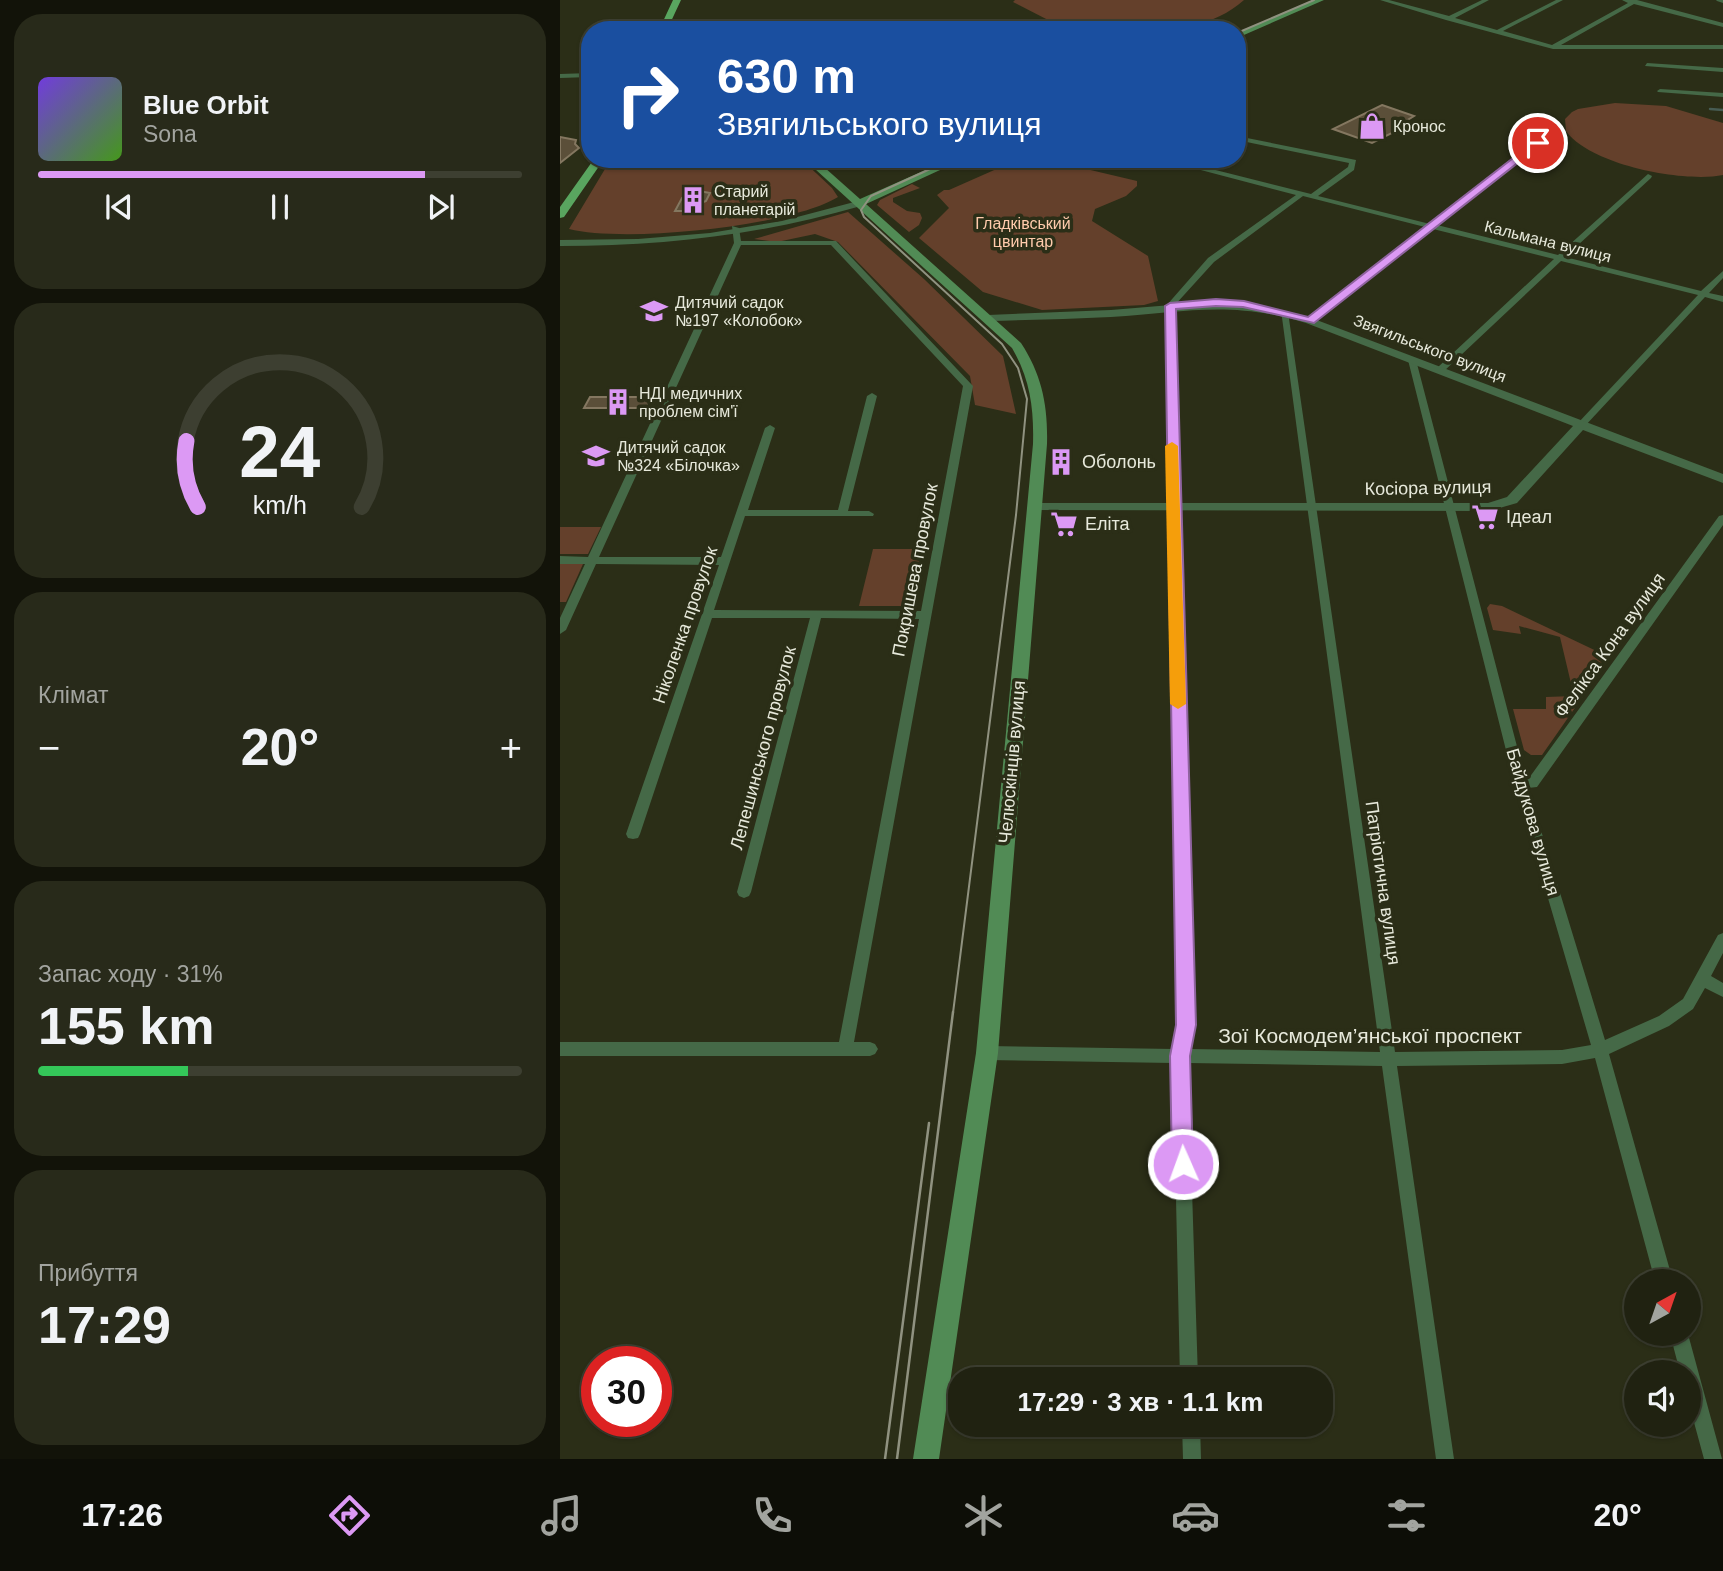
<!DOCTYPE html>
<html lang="uk">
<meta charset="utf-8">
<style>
body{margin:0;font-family:Helvetica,sans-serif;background:#282a1a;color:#f1f3f6;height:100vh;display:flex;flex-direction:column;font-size:26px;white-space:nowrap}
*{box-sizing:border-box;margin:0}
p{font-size:23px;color:#a2a49f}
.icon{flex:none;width:38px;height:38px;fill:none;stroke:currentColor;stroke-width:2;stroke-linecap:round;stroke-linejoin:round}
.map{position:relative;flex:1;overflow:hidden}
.drawer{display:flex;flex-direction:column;gap:14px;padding:14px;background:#121309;width:560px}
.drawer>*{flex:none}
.guide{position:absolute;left:21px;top:21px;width:665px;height:147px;border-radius:28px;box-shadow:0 2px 5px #0004,0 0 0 2px #3d3f31;background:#1a4fa0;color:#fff;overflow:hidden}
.needle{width:46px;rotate:40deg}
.controls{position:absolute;left:1064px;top:1269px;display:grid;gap:14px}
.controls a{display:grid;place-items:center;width:77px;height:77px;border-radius:50%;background:#202211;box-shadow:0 2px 5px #0004,0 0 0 2px #3d3f31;font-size:35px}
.speed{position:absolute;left:21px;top:1346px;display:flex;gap:14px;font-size:35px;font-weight:700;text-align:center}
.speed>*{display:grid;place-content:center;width:91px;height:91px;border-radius:50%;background:#202211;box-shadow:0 2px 5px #0004,0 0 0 2px #3d3f31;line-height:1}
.speed .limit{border:10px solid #d22;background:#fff;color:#111}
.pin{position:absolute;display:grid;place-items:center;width:60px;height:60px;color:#fff;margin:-30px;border:4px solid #fff;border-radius:50%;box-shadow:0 2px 7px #0007}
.me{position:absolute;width:77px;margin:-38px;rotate:358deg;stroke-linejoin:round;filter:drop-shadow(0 0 5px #0008)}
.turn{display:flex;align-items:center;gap:24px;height:147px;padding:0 21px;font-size:32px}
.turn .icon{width:91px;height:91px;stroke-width:2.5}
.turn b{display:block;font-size:49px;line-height:60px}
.big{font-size:52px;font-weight:700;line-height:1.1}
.drawer .tile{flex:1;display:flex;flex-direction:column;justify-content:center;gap:10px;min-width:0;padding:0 24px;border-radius:28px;background:#282a1a}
.drawer .dial{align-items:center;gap:0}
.dial svg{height:182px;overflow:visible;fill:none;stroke:#3d3f31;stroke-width:7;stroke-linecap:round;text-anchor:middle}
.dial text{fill:#f1f3f6;stroke:none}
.song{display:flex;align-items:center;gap:21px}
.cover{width:84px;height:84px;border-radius:10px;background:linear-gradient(135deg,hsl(260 70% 55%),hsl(100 70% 35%))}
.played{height:7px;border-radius:4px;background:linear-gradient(90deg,#dc99f4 80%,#3d3f31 80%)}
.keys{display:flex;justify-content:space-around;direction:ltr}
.heat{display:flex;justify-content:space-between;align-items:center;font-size:38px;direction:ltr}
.charge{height:10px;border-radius:5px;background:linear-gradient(90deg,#34c759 31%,#3d3f31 0)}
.trip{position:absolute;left:388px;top:1367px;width:385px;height:70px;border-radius:28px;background:#202211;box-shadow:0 2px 5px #0004,0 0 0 2px #3d3f31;font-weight:700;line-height:70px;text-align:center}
.menu{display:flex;height:112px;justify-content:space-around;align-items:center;background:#0d0e07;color:#a2a49f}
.menu .icon{width:49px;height:49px}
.menu .on{color:#dc99f4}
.menu b{font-size:32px;color:#f1f3f6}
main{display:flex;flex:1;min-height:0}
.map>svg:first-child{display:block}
.green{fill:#64402b}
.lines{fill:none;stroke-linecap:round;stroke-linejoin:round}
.stream{stroke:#475c53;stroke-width:2.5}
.building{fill:#5b4f39;stroke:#847760;stroke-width:2}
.minor{fill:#456947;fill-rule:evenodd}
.tertiary{fill:#456947;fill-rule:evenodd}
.secondary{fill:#518b55;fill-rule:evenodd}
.primary{fill:#59a55f;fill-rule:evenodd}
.tram-far1{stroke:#909280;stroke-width:2}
.tram{stroke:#909280;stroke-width:2.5}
.route{fill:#dc99f4;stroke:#8f639f;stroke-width:2}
.slow{fill:#f59e0b}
.labels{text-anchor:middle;stroke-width:7;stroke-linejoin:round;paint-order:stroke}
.far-poi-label{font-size:16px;fill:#e7e9db;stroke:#2b2e17;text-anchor:start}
.far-park-label{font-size:16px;fill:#ffcbac;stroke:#2b2e17}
.far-street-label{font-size:16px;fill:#e7e9db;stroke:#2b2e17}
.poi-label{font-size:18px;fill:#e7e9db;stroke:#2b2e17;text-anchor:start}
.street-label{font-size:18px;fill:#e7e9db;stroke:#2b2e17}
.near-street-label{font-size:21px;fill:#e7e9db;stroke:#2b2e17}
</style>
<main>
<section class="drawer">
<div class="tile">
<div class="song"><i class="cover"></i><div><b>Blue Orbit</b><p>Sona</p></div></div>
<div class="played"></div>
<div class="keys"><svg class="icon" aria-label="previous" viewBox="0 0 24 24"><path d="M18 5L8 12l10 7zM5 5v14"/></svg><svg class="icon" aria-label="pause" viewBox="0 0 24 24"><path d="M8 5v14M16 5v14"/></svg><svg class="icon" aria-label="next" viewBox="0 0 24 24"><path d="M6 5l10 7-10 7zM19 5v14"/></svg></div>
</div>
<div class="tile dial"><svg viewBox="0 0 100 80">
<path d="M14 69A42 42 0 1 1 86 69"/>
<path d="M14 69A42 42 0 0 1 9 40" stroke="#dc99f4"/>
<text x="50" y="56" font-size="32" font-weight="700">24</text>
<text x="50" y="72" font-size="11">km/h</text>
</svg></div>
<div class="tile"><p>Клімат</p>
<div class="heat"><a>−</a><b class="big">20°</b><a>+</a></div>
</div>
<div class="tile"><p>Запас ходу · 31%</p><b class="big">155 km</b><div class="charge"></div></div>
<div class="tile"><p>Прибуття</p><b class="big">17:29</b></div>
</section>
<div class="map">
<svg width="1163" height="1459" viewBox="0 0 1163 1459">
<rect width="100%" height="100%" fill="#2b2e17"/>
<path class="green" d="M455 0H684C635 44 554 30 494 30L492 22 453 2Z
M1055 103 1106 106 1163 123V175C1124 183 1030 165 1006 131L1005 119 1012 112 1018 109Z
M51 159H241L272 188 278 197C229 227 65 243 9 229Z
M459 159H484L577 181V186L566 196 535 209 532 221 588 256 598 301 584 305 482 310 423 292 359 238 389 208 377 195 384 190H389Z
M352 184 360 188 333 198V202L347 211 360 213 362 218 359 225 349 232 317 205 320 200Z
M288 212 364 279 443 356 456 414 415 405 410 376 278 242 255 234 217 242 194 239Z
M0 527H41L28 554H0Z
M313 549H363L352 606H299Z
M0 564H23L6 602H0Z
M930 604 942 606 1047 656V662L982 755H971L964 750 953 709H986V697L1014 696 1000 637 959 626 961 634 933 630 927 608Z"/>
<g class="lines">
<path class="stream" d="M1150 109 1163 110"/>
</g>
<path class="building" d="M822 105 854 116 846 121 852 123 812 143 773 129Z
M0 137 16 140 15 144 19 148 0 163Z
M139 191 150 193 146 201 139 204 135 211H115L122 198Z
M30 397H92L87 408H24Z"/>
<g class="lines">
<path class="minor" d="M820 0H829L889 16 922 0H929L895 18 937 30 996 0H1003L943 31 992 45 1068 3 1062 0H1077L1163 23V27L1074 4 1001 45H1163V49H993L886 20Z
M1156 0H1163V3L1157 1Z
M1087 63 1163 68V72L1085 66Z
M1100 89 1163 93V97L1098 92 1097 91Z
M677 136 796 160 794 170 758 196 870 224 976 142H980V144L877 225 998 255 1088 174 1092 176 1091 178 1005 257 1141 291 1163 271V278L1149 293 1163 296V302L1145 297 1024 427 1021 428 1016 425 1018 423 1138 295 1001 261 883 372H877V368L994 259 873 229 753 323H747V319L865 227 743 196 654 262 614 306 633 1025 629 1049 820 1052 721 310 728 312 835 1052 1002 1050 1031 1045 954 782 848 360 852 357 856 360 965 777 969 778 1159 516 1163 515V525L977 787 968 788 1045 1040 1099 1016 1123 999 1158 935 1163 933V953L1151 976 1163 983V997L1145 988 1133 1009 1109 1026 1049 1054 1113 1281H1095L1035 1058 1002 1064 837 1066 894 1459H876L822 1066 628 1063 638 1379H620L613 1063 427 1060 422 1058 419 1053 422 1048 427 1046 614 1049 619 1025 606 306 648 258 736 195 599 159H612L751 194 788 167 789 163 677 140Z
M172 226 179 228 181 241H276L413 386 294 1042H310L315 1044 318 1049 315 1054 310 1056H0V1042H279L359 619 261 618 191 892 189 896 184 898 179 896 177 892 250 618H152L80 834 78 838 73 839 68 838 66 834 159 565 36 564 6 630 0 634V618L25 564H0V556L28 557 174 243ZM181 245H271L403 386 361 611 154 610 185 516H313L314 514 309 511H288L317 396 312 393 307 396 278 510H188L215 428 210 425 205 428 161 557H39Z
M1110 1334H1128L1162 1459H1144L1129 1404V1372H1120Z
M622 1424H640L641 1459H623Z"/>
<path class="tertiary" d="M30 73V77L0 78V74Z
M298 201 301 202V206C200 235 105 246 0 246V240L78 239 150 233 222 221Z
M659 301 701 305 754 319 1163 474V483L1023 430 957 503 929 511 468 510V504L473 503H928L947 497 1013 426 746 323C671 300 626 312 551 317 510 319 469 320 428 321L423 318 428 315 551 310Z"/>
<path class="secondary" d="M753 0H764L677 38V33Z
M244 159H255L300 199 390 159H404L306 204 461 343C482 375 488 406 487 444L438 1053 379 1459H353L416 1053 473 444C474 408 470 379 452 348Z"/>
<path class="primary" d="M113 0H121L107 30H99Z
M34 159H44L4 217 0 218V207Z"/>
<path class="tram-far1" d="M677 33 754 0
M392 159 311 196 301 210 304 217 442 344 458 368 467 399 456 515 393 1013"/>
<path class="tram" d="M325 1459 369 1123
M337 1459 393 1012"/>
</g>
<path class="route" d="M975 141 983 143 754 323 683 307 656 306 616 309 636 1025 630 1056 633 1164 630 1171 623 1174 615 1171 612 1164 610 1056 616 1025 605 306 610 303 656 299 684 301 748 317Z"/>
<path class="slow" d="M612 442 618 446 626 704 618 709 610 704 605 446Z"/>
<defs>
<symbol id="shop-bare" viewBox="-9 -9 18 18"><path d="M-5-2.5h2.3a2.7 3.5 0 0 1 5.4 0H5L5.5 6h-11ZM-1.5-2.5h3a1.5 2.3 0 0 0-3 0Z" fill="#dc99f4" stroke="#2b2e17" stroke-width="2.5" paint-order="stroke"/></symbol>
<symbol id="building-bare" viewBox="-9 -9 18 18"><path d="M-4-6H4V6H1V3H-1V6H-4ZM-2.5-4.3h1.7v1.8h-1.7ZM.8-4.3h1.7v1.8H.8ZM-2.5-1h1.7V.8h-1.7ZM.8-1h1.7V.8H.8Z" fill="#dc99f4" stroke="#2b2e17" stroke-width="2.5" paint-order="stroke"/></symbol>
<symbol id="school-bare" viewBox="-9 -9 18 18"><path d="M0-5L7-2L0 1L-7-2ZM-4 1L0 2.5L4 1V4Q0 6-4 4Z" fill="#dc99f4" stroke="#2b2e17" stroke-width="2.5" paint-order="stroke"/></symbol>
<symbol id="supermarket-bare" viewBox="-9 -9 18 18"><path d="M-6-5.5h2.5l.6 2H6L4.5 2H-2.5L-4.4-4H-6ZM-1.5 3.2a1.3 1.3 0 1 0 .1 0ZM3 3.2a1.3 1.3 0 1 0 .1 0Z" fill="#dc99f4" stroke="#2b2e17" stroke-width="2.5" paint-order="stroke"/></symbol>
</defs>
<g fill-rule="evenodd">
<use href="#shop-bare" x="793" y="107" width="38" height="38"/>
<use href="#building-bare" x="114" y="181" width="38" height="38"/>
<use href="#school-bare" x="75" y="292" width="38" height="38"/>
<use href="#building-bare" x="39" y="383" width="38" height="38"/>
<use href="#school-bare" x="17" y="437" width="38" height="38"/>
<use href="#building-bare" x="482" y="443" width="38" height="38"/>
<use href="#supermarket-bare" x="906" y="498" width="38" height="38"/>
<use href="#supermarket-bare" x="485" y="505" width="38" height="38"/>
</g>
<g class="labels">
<g class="far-poi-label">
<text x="833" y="132">Кронос</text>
<text x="154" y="197">Старий<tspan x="154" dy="18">планетарій</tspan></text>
<text x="115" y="308">Дитячий садок<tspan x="115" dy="18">№197 «Колобок»</tspan></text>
<text x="79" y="399">НДІ медичних<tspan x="79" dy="18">проблем сім'ї</tspan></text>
<text x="57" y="453">Дитячий садок<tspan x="57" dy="18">№324 «Білочка»</tspan></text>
</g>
<g class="far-park-label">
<text x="463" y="229">Гладківський<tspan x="463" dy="18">цвинтар</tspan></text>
</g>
<g class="far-street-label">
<text transform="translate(988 241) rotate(14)" y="6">Кальмана вулиця</text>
<text transform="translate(870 348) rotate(21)" y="6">Звягильського вулиця</text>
</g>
<g class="poi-label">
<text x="522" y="468">Оболонь</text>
<text x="946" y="523">Ідеал</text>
<text x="525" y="530">Еліта</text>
</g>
<g class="street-label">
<text transform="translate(868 488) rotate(-1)" y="6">Косіора вулиця</text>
<text transform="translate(355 570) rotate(-79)" y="6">Покришева провулок</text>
<text transform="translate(125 625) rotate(-71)" y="6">Ніколенка провулок</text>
<text transform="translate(1050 645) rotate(-54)" y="6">Фелікса Кона вулиця</text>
<text transform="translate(203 748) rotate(-75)" y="6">Лепешинського провулок</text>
<text transform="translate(452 762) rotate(-85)" y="6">Челюскінців вулиця</text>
<text transform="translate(973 822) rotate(74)" y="6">Байдукова вулиця</text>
<text transform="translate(823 883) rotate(82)" y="6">Патріотична вулиця</text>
</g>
<g class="near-street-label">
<text x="810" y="1043">Зої Космодем’янської проспект</text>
</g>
</g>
</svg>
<div class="controls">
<a><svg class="needle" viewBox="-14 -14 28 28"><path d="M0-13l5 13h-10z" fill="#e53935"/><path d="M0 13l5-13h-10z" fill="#a2a49f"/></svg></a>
<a><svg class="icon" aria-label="sound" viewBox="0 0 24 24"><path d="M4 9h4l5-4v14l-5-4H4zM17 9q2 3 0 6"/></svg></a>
</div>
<div class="speed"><div class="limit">30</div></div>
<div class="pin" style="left:978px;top:143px;background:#d93025"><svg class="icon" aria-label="arrive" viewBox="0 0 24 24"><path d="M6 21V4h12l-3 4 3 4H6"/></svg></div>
<svg class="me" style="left:623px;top:1164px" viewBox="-20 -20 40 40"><circle r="17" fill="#dc99f4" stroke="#fff" stroke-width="3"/><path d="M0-11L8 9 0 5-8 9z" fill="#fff"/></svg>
<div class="trip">17:29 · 3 хв · 1.1 km</div>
<div class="guide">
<div class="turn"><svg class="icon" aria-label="right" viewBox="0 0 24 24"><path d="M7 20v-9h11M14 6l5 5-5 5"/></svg><div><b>630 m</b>Звягильського вулиця</div></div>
</div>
</div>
</main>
<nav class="menu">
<b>17:26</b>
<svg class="icon on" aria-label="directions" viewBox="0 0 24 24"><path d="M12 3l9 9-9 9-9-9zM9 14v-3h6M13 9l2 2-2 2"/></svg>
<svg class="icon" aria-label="music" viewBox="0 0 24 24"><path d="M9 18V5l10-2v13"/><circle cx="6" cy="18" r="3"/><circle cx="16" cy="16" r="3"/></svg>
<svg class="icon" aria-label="phone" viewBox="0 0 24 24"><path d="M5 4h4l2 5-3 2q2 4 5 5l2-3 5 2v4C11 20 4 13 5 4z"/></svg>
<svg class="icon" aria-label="climate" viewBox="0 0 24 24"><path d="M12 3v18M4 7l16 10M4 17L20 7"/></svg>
<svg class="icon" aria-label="car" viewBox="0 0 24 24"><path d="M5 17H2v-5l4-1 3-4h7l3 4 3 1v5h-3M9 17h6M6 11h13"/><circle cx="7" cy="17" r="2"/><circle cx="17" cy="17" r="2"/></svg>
<svg class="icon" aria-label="filters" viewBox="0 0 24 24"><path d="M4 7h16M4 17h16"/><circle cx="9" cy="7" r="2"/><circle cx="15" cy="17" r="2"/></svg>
<b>20°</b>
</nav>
